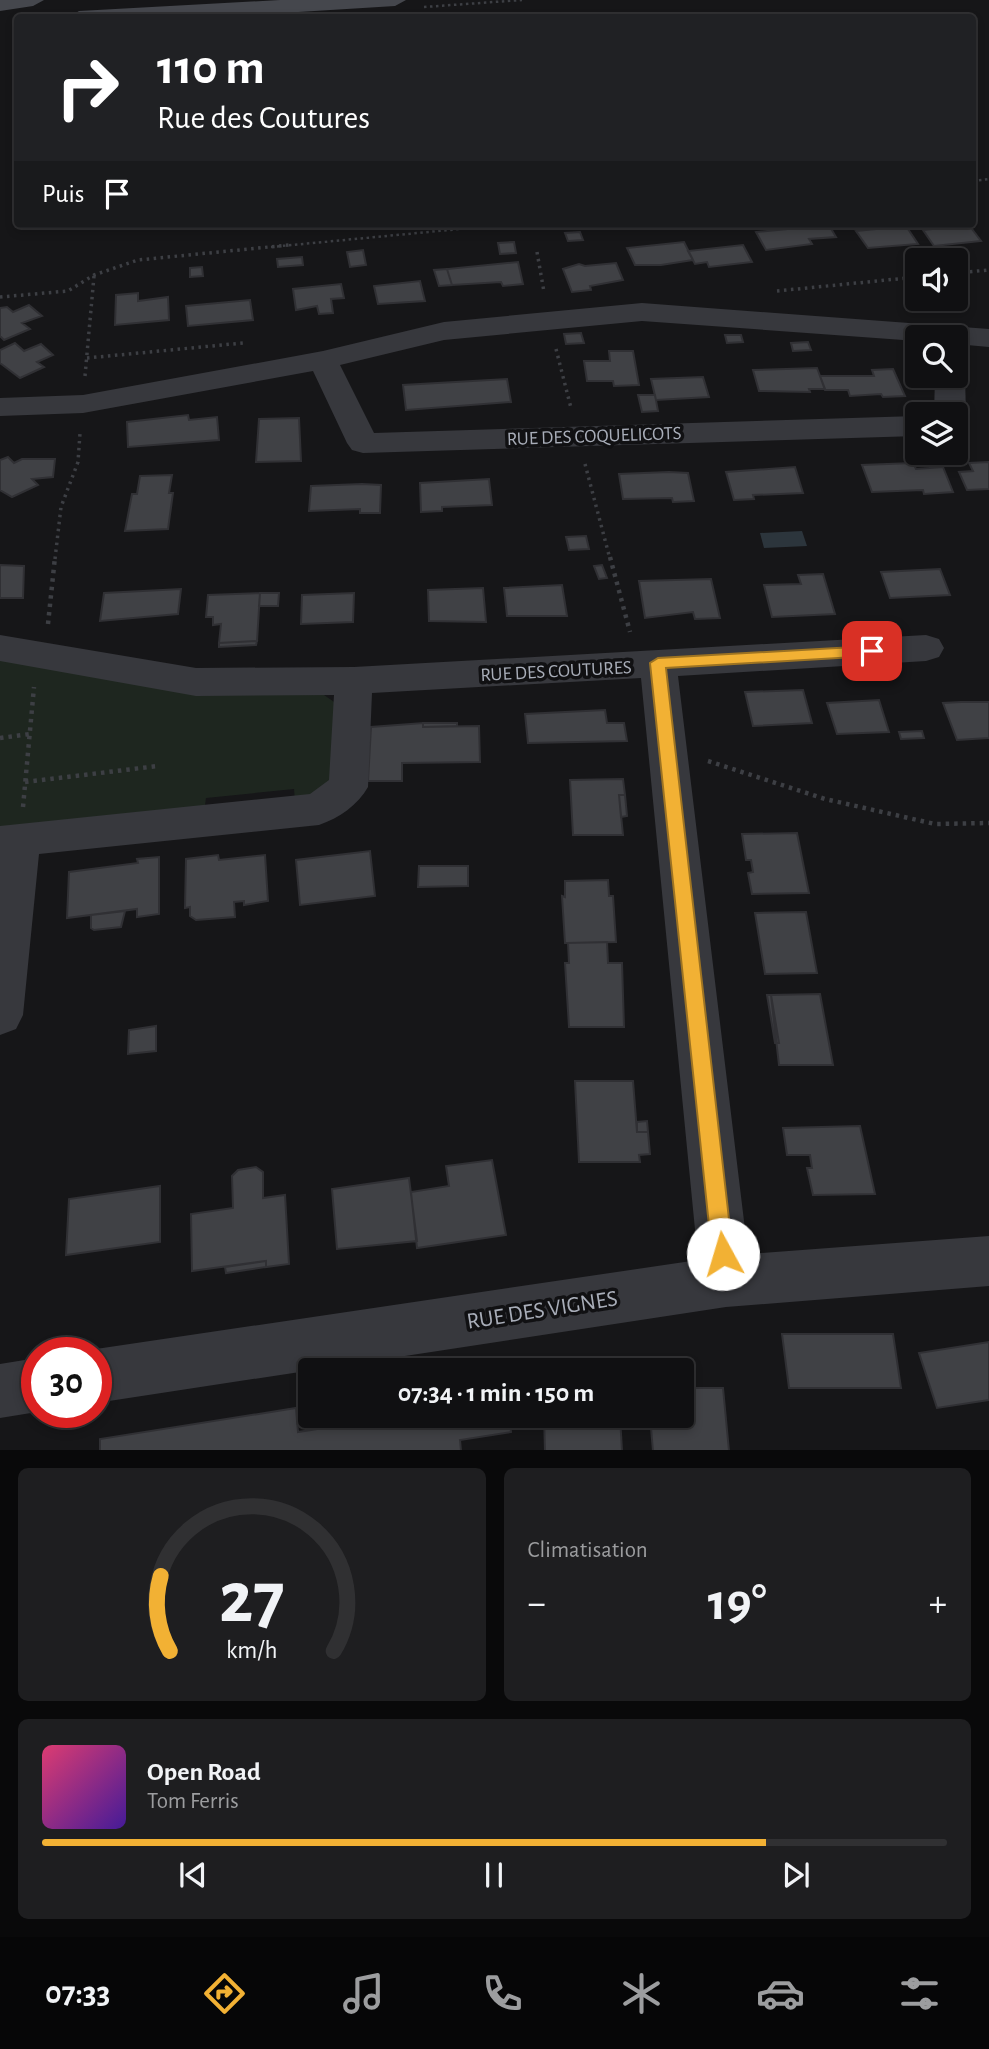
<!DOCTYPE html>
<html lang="fr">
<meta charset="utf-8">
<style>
body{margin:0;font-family:"Alegreya Sans",sans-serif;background:#1e1e20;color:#f1f3f6;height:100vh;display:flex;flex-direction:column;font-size:26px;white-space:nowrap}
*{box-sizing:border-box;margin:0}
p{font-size:23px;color:#9c9d9f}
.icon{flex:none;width:38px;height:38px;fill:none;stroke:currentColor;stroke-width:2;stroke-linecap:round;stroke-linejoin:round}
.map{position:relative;height:1450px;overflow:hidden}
.details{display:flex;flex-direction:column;gap:18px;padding:18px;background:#09090a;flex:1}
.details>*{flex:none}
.top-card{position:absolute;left:14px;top:14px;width:962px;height:214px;border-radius:7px;box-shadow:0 4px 10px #0003,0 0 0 2px #303032;background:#202124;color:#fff;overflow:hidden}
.buttons{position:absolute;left:905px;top:248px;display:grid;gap:14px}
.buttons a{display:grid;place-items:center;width:63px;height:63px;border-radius:7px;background:#101012;box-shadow:0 4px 10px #0003,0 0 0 2px #303032;font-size:35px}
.speed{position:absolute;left:21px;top:1337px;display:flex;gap:14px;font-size:35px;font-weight:700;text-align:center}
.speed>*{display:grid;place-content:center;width:91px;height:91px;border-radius:50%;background:#101012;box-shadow:0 4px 10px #0003,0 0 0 2px #303032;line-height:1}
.speed .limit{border:10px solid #d22;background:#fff;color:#111}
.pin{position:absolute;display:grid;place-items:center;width:60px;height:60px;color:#fff;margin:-30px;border-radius:14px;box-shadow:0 4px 10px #0006}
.me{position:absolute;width:77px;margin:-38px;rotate:354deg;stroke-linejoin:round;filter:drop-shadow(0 0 5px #0008)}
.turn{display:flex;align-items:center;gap:24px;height:147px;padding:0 28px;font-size:32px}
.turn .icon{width:91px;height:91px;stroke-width:2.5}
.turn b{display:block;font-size:49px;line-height:60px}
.then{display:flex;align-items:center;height:66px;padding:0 28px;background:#0003;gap:14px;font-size:26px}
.big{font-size:52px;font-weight:700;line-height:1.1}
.details .tile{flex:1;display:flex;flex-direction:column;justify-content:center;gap:10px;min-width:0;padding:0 24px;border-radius:10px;background:#1e1e20}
.details .dial{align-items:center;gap:0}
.dial svg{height:182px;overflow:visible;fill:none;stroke:#303032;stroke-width:7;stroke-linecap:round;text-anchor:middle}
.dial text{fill:#f1f3f6;stroke:none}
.song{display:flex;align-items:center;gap:21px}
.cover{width:84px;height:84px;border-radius:10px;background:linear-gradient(135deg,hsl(340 70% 55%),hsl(260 70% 35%))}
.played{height:7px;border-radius:4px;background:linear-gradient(90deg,#f2b134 80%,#303032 80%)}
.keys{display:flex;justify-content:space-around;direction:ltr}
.heat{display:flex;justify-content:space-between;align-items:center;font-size:38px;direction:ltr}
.details .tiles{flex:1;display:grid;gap:18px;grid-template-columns:1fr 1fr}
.tile:last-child{grid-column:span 2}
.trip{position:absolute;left:298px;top:1358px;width:396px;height:70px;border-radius:7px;background:#101012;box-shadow:0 4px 10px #0003,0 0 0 2px #303032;font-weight:700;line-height:70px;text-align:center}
.menu{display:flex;height:112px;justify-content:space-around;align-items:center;background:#060607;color:#9c9d9f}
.menu .icon{width:49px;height:49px}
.menu .active{color:#f2b134}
.menu b{font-size:32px;color:#f1f3f6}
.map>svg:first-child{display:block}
.green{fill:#1e261f}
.water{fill:#2c353c}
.building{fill:#404145;stroke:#303034;stroke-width:2}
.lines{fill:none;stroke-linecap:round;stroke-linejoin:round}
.path-far2{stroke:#3d3f44;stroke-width:2.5;stroke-dasharray:2.5 3.5;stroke-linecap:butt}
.path-far1{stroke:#3d3f44;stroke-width:3.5;stroke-dasharray:2.5 4.5;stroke-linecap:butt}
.path{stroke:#3d3f44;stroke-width:4.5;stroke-dasharray:3.5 5;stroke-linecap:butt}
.street{fill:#37383d;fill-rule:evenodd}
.secondary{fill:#45474d;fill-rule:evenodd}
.route{fill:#f2b134;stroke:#9d7322;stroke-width:2}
.labels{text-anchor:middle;stroke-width:7;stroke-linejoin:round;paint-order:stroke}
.street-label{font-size:19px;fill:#a8adb8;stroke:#111113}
.near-street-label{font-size:23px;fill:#a8adb8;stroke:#111113}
</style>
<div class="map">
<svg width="989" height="1451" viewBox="0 0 989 1451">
<rect width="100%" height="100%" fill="#161618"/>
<path class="green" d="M0 658 324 695 337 704 339 771 325 793 295 802 294 789 206 798 204 812 0 834Z"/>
<path class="water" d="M802 531 807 546 764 548 760 533Z"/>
<path class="building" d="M829 225 836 237 809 239 812 244 766 250 756 232Z
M969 225 981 241 934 246 923 230Z
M906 226 918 244 868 248 856 231Z
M580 232 583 240 568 241 565 233Z
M514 242 516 253 500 254 498 243Z
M684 242 693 260 661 265H635L627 248Z
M743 245 752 262 709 267 707 262 695 264 688 251Z
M363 250 366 265 350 267 347 252Z
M302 257 303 265 278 267 277 259Z
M518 262 523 284 503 286 501 282 452 285 447 269Z
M616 263 623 280 590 286 591 290 572 292 563 269 579 264 585 266Z
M202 267 203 276 190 277V268Z
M447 269 452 285 439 286 434 270Z
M420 281 425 301 378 304 374 286Z
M341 284 344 298 331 299 333 313 319 314 317 306 296 310 293 289Z
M138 293V301L168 297 169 320 115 325 116 295Z
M250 300 253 320 188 326 186 306Z
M29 305 42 316 22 323 30 329 4 340 0 336V308L7 307 13 312Z
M581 333 584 343 566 344 564 334Z
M725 335H741L743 342 727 343Z
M808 342 811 350 793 351 791 343Z
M15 343 24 351 41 344 53 355 37 362 44 367 20 378 0 363V350Z
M609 351H633L639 385 614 386 613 381H587L584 361H610Z
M817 368 825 389H809L810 392 759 391 753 370Z
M893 369 905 396 883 397 881 394 850 396 848 390H825L820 376H874L872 370Z
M703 377 709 397 656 400 651 379Z
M507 379 511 402 406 410 403 385Z
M638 395H655L658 411 642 412Z
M188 415 189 420 217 417 219 440 128 447 127 422Z
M299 418 301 461 256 462 259 419Z
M8 457 14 463 22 459H55L53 477 32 479 38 485 12 497 0 490V460Z
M989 462V489L967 490 959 472 973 471 969 463Z
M913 463 916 469 943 467 953 492 924 494 923 490 872 492 862 465Z
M795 467 803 493 753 495 754 499 734 500 726 472Z
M669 472 688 473 694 501 673 502 672 498 623 499 619 474Z
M172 475 169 493H173L168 529 125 531 132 494H137L140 476Z
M489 479 492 505 442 507V511L421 512 420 483Z
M362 484 381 485 380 513H360V509L309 511 311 486Z
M586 536 589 549 569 550 566 537Z
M0 565 24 566 23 598H0Z
M602 565 607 578 599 579 594 566Z
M940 569 950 595 890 598 881 572Z
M823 574 835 614 772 617 764 585 801 584 798 575Z
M711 579 720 618 695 619 693 612 645 618 639 581Z
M562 585 567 616H507L504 588Z
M483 588 486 622 429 621 428 590Z
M181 589 178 614 100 621 104 593Z
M260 593H279L278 606H259Z
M260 593 257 641 219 643 221 624 213 625V617H206L208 595Z
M354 593 353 622 301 624 302 595Z
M257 641 256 645 219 647V643Z
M803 690 812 723 753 726 745 692Z
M879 700 889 732 837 734 827 703Z
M961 702H989V738L957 740 943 703Z
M605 710 607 723H624L627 741 528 743 525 714Z
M423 723V727L479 726 480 762 402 763V781H368L371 727Z
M423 723H457V726L423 727Z
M922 731 924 738 901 739 899 732Z
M623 779 625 795H619L623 835H573L570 780Z
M619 795H625L627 816 621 817Z
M797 833 809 893 752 894 748 873 753 872 751 860H746L742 834Z
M370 851 375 896 300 905 296 860Z
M218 855 219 860 265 855 268 901 244 905V901L234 902 235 917 196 920 190 916V907L185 908 186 859Z
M159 857V914L137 917V909L67 918 69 872 138 863 137 859Z
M419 866H468V886L418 887Z
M608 880 609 896H613L616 942 565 943 562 896 565 897V881Z
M125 911 121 927 94 930 91 928V915Z
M806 912 817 973 765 974 755 913Z
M607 942 608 963H622L624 1027H569L565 963H569L568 943Z
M820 994 833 1065H779L771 995Z
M767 995H771L779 1043H775Z
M156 1026V1051L128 1054 129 1030Z
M575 1081H633L637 1132H648L650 1154 639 1155 640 1162H579Z
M647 1121 648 1132H637V1122Z
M860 1126 875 1194 813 1195 807 1168H812L810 1155H787L783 1128Z
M492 1160 506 1235 417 1248 411 1192 449 1186 446 1166Z
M256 1167 263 1172V1198L285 1195 289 1264 266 1267V1261L192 1271 191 1214 233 1208 232 1176 238 1170Z
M409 1178 417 1241 337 1249 332 1189Z
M160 1186V1242L66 1255 69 1199Z
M266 1261V1267L226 1273 225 1267Z
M782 1334H893L901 1388H789Z
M989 1342V1400L937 1408 919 1353Z
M681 1388H723L729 1451H653L650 1416H681Z
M296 1408 298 1432 398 1416H509L511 1432 460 1440 461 1451H100V1439Z
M544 1416H620L622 1451H545Z"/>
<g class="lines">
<path class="path-far2" d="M424 7 522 0
M973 181 989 179
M271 247 512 224"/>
<path class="path-far1" d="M537 252 544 292
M956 273 989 270
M777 291 917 277
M0 297 68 291 94 275 138 260 289 245
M556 349 571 408
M87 358 243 343
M85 376 94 276
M585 464 610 559
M55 559 61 507 78 462 80 433"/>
<path class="path" d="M610 557 630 632
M48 624 55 557
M0 738 30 734
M708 761 825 799 935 824 989 823
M25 782 158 766
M23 807 34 687"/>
<path class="street" d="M642 303 989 329V347L956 344V338H917V341L642 321 444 340 340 365 374 433 917 416V436L363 453 352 450 347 443 313 371 83 413 0 416V398L83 395 323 351 444 322Z
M956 368 965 376 966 415 956 423V415H934L935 376H956Z
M0 635 196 668 354 667 926 635 939 639 944 648 939 657 926 661 678 676 748 1254 989 1236V1286L726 1307 96 1403V1353H87L96 1349 698 1260 641 678 372 693 368 787C358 805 339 818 319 825L39 854 23 1015 16 1029 0 1035V826L310 794 329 780 334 695 196 696 0 661Z
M37 1358V1412L0 1418V1364Z"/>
<path class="secondary" d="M0 0H44L33 6 0 11Z
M280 0H406L395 6 203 18H68L79 11Z"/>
</g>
<path class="route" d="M872 646 880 651 872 656 666 668 733 1254 730 1262 723 1265 715 1262 712 1254 650 663 658 658Z"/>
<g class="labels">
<g class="street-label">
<text transform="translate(594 435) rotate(-2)" y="7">RUE DES COQUELICOTS</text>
<text transform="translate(556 670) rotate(-3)" y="7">RUE DES COUTURES</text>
</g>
<g class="near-street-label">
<text transform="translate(542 1309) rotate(-9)" y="8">RUE DES VIGNES</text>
</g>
</g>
</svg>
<div class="buttons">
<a><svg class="icon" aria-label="sound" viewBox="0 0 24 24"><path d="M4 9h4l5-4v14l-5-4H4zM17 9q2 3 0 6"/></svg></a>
<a><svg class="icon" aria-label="search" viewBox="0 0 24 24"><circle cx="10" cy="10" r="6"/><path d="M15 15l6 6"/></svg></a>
<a><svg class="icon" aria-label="layers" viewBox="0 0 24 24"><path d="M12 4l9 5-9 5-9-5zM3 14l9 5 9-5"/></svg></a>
</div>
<div class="speed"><div class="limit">30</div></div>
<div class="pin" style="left:872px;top:651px;background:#d93025"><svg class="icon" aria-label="arrive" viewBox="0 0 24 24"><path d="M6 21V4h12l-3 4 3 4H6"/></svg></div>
<svg class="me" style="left:723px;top:1254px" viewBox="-20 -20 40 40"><circle r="19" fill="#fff"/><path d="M0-13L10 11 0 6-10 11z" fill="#f2b134"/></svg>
<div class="trip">07:34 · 1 min · 150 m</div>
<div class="top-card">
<div class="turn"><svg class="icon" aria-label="right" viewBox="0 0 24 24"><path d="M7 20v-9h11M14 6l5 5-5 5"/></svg><div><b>110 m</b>Rue des Coutures</div></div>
<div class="then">Puis<svg class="icon" aria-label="arrive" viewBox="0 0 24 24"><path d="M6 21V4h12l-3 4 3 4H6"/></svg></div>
</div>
</div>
<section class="details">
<div class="tiles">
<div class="tile dial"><svg viewBox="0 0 100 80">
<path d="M14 69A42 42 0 1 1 86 69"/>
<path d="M14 69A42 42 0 0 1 10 36" stroke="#f2b134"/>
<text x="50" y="56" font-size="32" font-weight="700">27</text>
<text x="50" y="72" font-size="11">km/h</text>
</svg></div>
<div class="tile"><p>Climatisation</p>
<div class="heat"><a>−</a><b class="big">19°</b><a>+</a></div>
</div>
<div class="tile">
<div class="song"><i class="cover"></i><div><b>Open Road</b><p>Tom Ferris</p></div></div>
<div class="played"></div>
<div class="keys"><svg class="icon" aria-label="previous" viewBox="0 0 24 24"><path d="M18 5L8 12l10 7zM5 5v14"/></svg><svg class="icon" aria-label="pause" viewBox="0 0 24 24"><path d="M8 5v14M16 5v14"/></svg><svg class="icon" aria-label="next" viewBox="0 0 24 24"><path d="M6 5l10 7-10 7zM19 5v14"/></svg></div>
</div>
</div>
</section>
<nav class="menu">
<b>07:33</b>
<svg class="icon active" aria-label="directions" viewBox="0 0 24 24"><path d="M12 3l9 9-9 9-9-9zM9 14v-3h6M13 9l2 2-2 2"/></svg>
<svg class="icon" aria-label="music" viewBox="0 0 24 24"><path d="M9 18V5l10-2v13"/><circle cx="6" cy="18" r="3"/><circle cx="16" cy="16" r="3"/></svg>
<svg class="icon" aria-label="phone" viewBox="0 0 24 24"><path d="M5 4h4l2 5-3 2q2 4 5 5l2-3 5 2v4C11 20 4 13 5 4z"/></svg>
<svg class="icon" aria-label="climate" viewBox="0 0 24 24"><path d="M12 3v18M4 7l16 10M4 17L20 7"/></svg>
<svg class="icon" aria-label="car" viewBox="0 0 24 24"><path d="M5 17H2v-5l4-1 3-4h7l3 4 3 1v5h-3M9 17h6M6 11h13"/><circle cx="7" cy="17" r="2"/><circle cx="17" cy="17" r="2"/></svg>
<svg class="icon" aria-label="filters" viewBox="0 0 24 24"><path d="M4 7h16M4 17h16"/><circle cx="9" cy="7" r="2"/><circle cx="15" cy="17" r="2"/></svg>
</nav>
